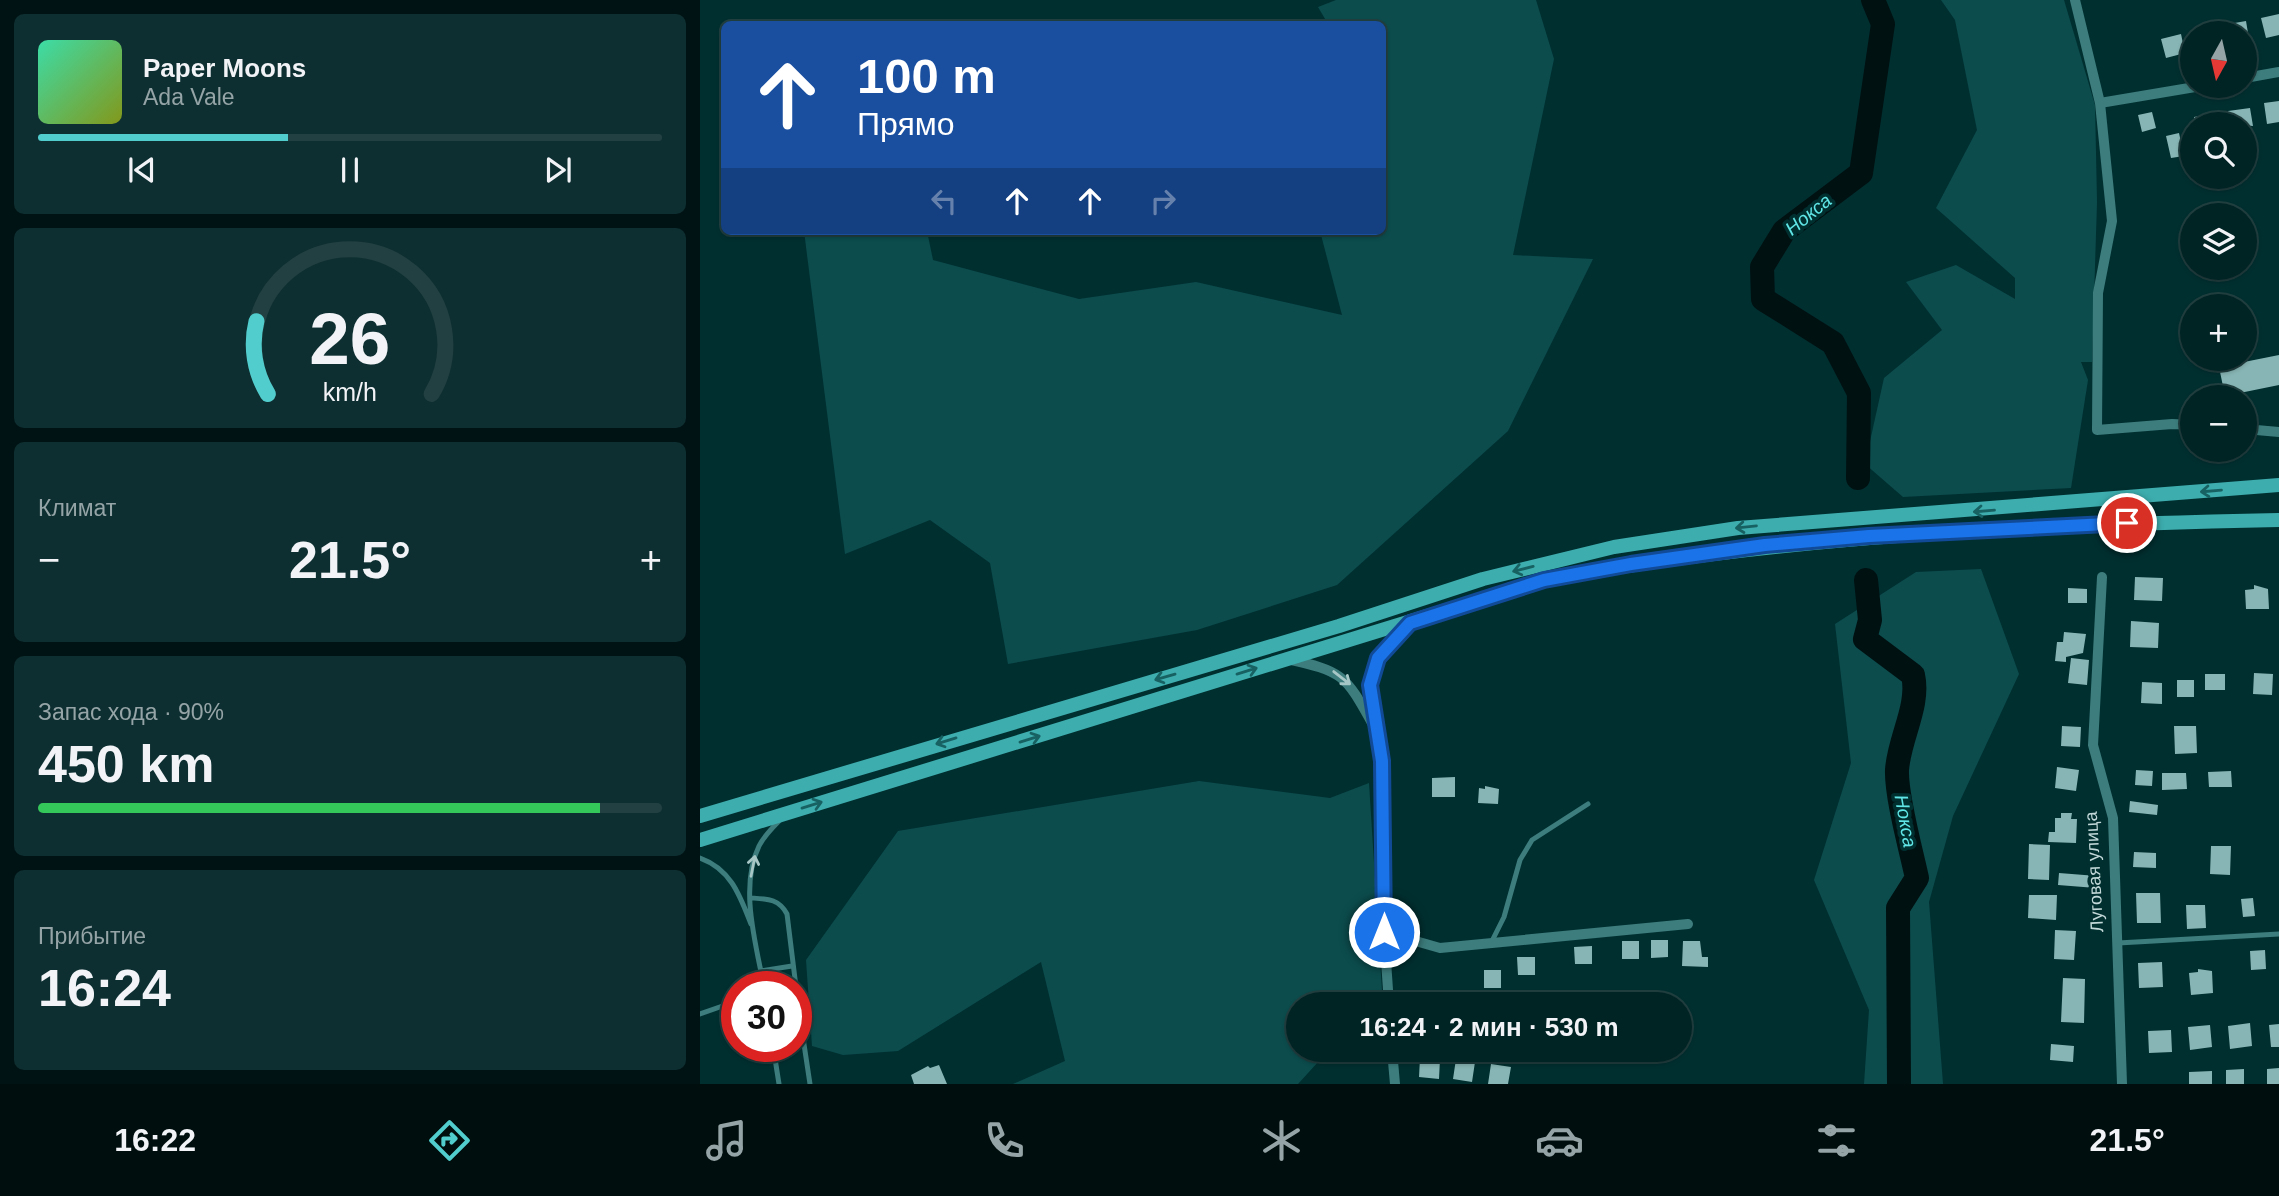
<!DOCTYPE html>
<html lang="ru">
<meta charset="utf-8">
<style>
body{margin:0;font-family:Helvetica,sans-serif;background:#0e2f31;color:#f1f3f6;height:100vh;display:flex;flex-direction:column;font-size:26px;white-space:nowrap}
*{box-sizing:border-box;margin:0}
p{font-size:23px;color:#95a4a6}
.icon{flex:none;width:38px;height:38px;fill:none;stroke:currentColor;stroke-width:2;stroke-linecap:round;stroke-linejoin:round}
.map{position:relative;flex:1;overflow:hidden}
.panel{display:flex;flex-direction:column;gap:14px;padding:14px;background:#001314;width:700px}
.panel>*{flex:none}
.hud{position:absolute;left:21px;top:21px;width:665px;height:214px;border-radius:10px;box-shadow:0 2px 5px #0004,0 0 0 2px #224041;background:#1a4fa0;color:#fff;overflow:hidden}
.needle{width:46px;rotate:188deg}
.tools{position:absolute;left:1480px;top:21px;display:grid;gap:14px}
.tools a{display:grid;place-items:center;width:77px;height:77px;border-radius:50%;background:#002324;box-shadow:0 2px 5px #0004,0 0 0 2px #224041;font-size:35px}
.speed{position:absolute;left:21px;top:971px;display:flex;gap:14px;font-size:35px;font-weight:700;text-align:center}
.speed>*{display:grid;place-content:center;width:91px;height:91px;border-radius:50%;background:#002324;box-shadow:0 2px 5px #0004,0 0 0 2px #224041;line-height:1}
.speed .limit{border:10px solid #d22;background:#fff;color:#111}
.pin{position:absolute;display:grid;place-items:center;width:60px;height:60px;color:#fff;margin:-30px;border:4px solid #fff;border-radius:50%;box-shadow:0 2px 7px #0007}
.me{position:absolute;width:77px;margin:-38px;rotate:0deg;stroke-linejoin:round;filter:drop-shadow(0 0 5px #0008)}
.turn{display:flex;align-items:center;gap:24px;height:147px;padding:0 21px;font-size:32px}
.turn .icon{width:91px;height:91px;stroke-width:2.5}
.turn b{display:block;font-size:49px;line-height:60px}
.lanes{display:flex;align-items:center;height:66px;padding:0 21px;background:#0003;justify-content:center;gap:35px;direction:ltr}
.lanes .off{opacity:.35}
.big{font-size:52px;font-weight:600;line-height:1.1}
.panel .card{flex:1;display:flex;flex-direction:column;justify-content:center;gap:10px;min-width:0;padding:0 24px;border-radius:10px;background:#0e2f31}
.panel .dial{align-items:center;gap:0}
.dial svg{height:182px;overflow:visible;fill:none;stroke:#224041;stroke-width:7;stroke-linecap:round;text-anchor:middle}
.dial text{fill:#f1f3f6;stroke:none}
.song{display:flex;align-items:center;gap:21px}
.cover{width:84px;height:84px;border-radius:10px;background:linear-gradient(135deg,hsl(160 70% 55%),hsl(70 70% 35%))}
.played{height:7px;border-radius:4px;background:linear-gradient(90deg,#52cdcd 40%,#224041 40%)}
.keys{display:flex;justify-content:space-around;direction:ltr}
.heat{display:flex;justify-content:space-between;align-items:center;font-size:38px;direction:ltr}
.charge{height:10px;border-radius:5px;background:linear-gradient(90deg,#34c759 90%,#224041 0)}
.trip{position:absolute;left:586px;top:992px;width:406px;height:70px;border-radius:35px;background:#002324;box-shadow:0 2px 5px #0004,0 0 0 2px #224041;font-weight:600;line-height:70px;text-align:center}
.tabs{display:flex;height:112px;justify-content:space-around;align-items:center;background:#000e0e;color:#95a4a6}
.tabs .icon{width:49px;height:49px}
.tabs .current{color:#52cdcd}
.tabs b{font-size:32px;color:#f1f3f6}
main{display:flex;flex:1;min-height:0}
.map>svg:first-child{display:block}
.green{fill:#0c4c4d}
.lines{fill:none;stroke-linecap:round;stroke-linejoin:round}
.river{stroke:#001112;stroke-width:24}
.building{fill:#87b4b4}
.lane{stroke:#3d7d7d;stroke-width:5}
.street{stroke:#3d7d7d;stroke-width:10}
.secondary{stroke:#3dadae;stroke-width:14}
.oneway{stroke:#186162}
.oneway2{stroke:#a7c6c6}
.route-casing{stroke:#114b97;stroke-width:18}
.route{stroke:#1a73e8;stroke-width:12}
.labels{text-anchor:middle;stroke-width:7;stroke-linejoin:round;paint-order:stroke}
.street-label{font-size:18px;fill:#c2d8d8;stroke:#002f30}
.water-label{font-size:19px;font-style:italic;fill:#60e6e6;stroke:#002f30}
</style>
<main>
<section class="panel">
<div class="card">
<div class="song"><i class="cover"></i><div><b>Paper Moons</b><p>Ada Vale</p></div></div>
<div class="played"></div>
<div class="keys"><svg class="icon" aria-label="previous" viewBox="0 0 24 24"><path d="M18 5L8 12l10 7zM5 5v14"/></svg><svg class="icon" aria-label="pause" viewBox="0 0 24 24"><path d="M8 5v14M16 5v14"/></svg><svg class="icon" aria-label="next" viewBox="0 0 24 24"><path d="M6 5l10 7-10 7zM19 5v14"/></svg></div>
</div>
<div class="card dial"><svg viewBox="0 0 100 80">
<path d="M14 69A42 42 0 1 1 86 69"/>
<path d="M14 69A42 42 0 0 1 9 37" stroke="#52cdcd"/>
<text x="50" y="56" font-size="32" font-weight="700">26</text>
<text x="50" y="72" font-size="11">km/h</text>
</svg></div>
<div class="card"><p>Климат</p>
<div class="heat"><a>−</a><b class="big">21.5°</b><a>+</a></div>
</div>
<div class="card"><p>Запас хода · 90%</p><b class="big">450 km</b><div class="charge"></div></div>
<div class="card"><p>Прибытие</p><b class="big">16:24</b></div>
</section>
<div class="map">
<svg width="1579" height="1084" viewBox="0 0 1579 1084">
<rect width="100%" height="100%" fill="#002f30"/>
<path class="green" d="M636 0H836L854 59 813 255 893 259 808 431 637 585 497 630 308 664 290 563 230 520 145 554 104 231H227L233 260 379 299 496 282 642 315 620 231H682V24H628L618 7Z
M1241 0H1364L1395 105 1397 202 1392 362H1381L1388 380 1371 488 1203 497 1165 464 1184 378 1242 330 1206 282 1256 265 1315 299V278L1236 208 1277 130 1255 20Z
M1281 569 1319 674 1253 816 1229 902 1243 1084H1164L1169 1010 1114 880 1151 763 1135 624 1216 572Z
M499 781 630 798 669 783 682 991 670 1004H598V1050H629L598 1084H313L365 1061 341 962 198 1051 143 1055 112 1046 106 960 198 831Z"/>
<g class="lines">
<path class="river" d="M1158 478 1159 393 1133 343 1063 299 1062 267 1084 231 1161 173 1183 24 1173 0
M1166 580 1170 620 1165 639 1213 675C1220 706 1199 738 1197 770 1196 796 1211 850 1217 878L1198 908 1199 1084"/>
</g>
<path class="building" d="M1579 14V35L1566 38 1561 18Z
M1546 21 1549 39H1545V33H1525L1523 25Z
M1481 34 1485 53 1466 58 1461 39Z
M1579 101V122L1567 124 1564 103Z
M1550 108 1553 126 1530 124 1528 111Z
M1452 112 1456 128 1442 132 1438 115Z
M1515 113 1517 124H1495L1494 117Z
M1479 133 1484 156 1471 158 1466 136Z
M1579 355V385L1525 396 1519 367Z
M1435 577 1463 578 1462 601 1434 600Z
M1554 585 1568 589 1569 609H1546L1545 590 1554 589Z
M1368 588 1387 589V603H1368Z
M1431 621 1459 623 1458 648 1430 647Z
M1364 632 1386 634 1383 653 1366 657V662L1355 661 1357 642H1363Z
M1371 658 1389 660 1387 685 1368 683Z
M1554 673 1573 674 1572 695 1553 694Z
M1505 674H1525V690H1505Z
M1477 680H1494V697H1477Z
M1442 682 1462 683V704L1441 703Z
M1362 726 1381 727 1380 747 1361 746Z
M1474 726H1496L1497 753 1475 754Z
M1357 767 1379 770 1376 791 1355 788Z
M1436 770 1453 771 1452 786 1435 785Z
M1531 771 1532 787H1509L1508 772Z
M1462 773H1486L1487 789 1462 790Z
M755 777V797H732V778Z
M785 786 799 789 798 804 778 803 779 788 785 789Z
M1430 801 1458 805 1457 815 1429 812Z
M1361 813H1372L1371 819H1377L1376 843 1348 842 1349 832H1355V818H1361Z
M1329 844 1350 845 1349 880 1328 879Z
M1511 846H1531L1530 875 1510 874Z
M1434 852 1456 853V868L1433 867Z
M1359 873 1397 876 1396 888 1358 885Z
M1436 893H1460L1461 923H1437Z
M1329 895H1357L1356 920 1328 918Z
M1553 898 1555 916 1543 917 1541 899Z
M1486 905H1505L1506 928 1487 929Z
M1355 930 1376 931 1374 960 1354 959Z
M951 940H968V957L951 958Z
M922 941H939V959H922Z
M983 941H1000L1002 957H1008V967L982 966Z
M892 946V964H875L874 947Z
M1565 950 1566 969 1551 970 1550 951Z
M817 957H835V975H818Z
M1462 962 1463 987 1439 988 1438 963Z
M1498 969 1512 971 1513 993 1491 995 1489 973 1498 972Z
M784 970H801V988H784Z
M1363 978 1385 979 1384 1023 1361 1022Z
M1550 1023 1552 1046 1530 1049 1528 1026Z
M1579 1024V1047H1571L1569 1025Z
M1510 1025 1512 1047 1490 1050 1488 1027Z
M1471 1030 1472 1052 1449 1053 1448 1031Z
M1351 1044 1374 1046 1373 1062 1350 1060Z
M720 1058 740 1059 739 1079 719 1077Z
M756 1059 775 1062 772 1082 753 1079Z
M791 1064 811 1067 808 1084H788Z
M239 1065 247 1084H214L211 1075 228 1066 230 1068Z
M1579 1068V1084H1567V1069Z
M1544 1069V1084H1526V1070Z
M1512 1071V1084H1489V1072Z"/>
<g class="lines">
<path class="lane" d="M0 858C31 869 40 896 51 924
M52 898C68 899 79 899 87 914L96 987
M791 943 804 917 820 860 832 840 888 804
M1418 943 1579 934
M61 971 92 966
M64 987C56 944 39 887 59 846 64 836 72 828 80 820
M96 991 110 1084
M0 1014 37 1001
M73 1046 79 1084"/>
<path class="street" d="M1375 0 1400 103 1412 221 1398 293 1397 430 1472 424 1493 425
M1545 78 1579 72
M1400 103 1501 86
M1545 429 1579 432
M1402 577 1393 745 1413 818 1422 1084
M587 659C642 671 645 674 672 723
M684 932 740 948 988 924
M689 1004 684 932 682 761 670 685 678 658 709 623
M692 1050 695 1084"/>
<path class="secondary" d="M0 816 639 626 783 579 914 547 1038 528 1579 485
M0 840 844 580C1087 535 1332 525 1579 520"/>
</g>
<defs><path id="oneway-shaft" d="M-6 0H5M1.5-3L5.5 0L1.5 3" fill="none" stroke-width="1.6" stroke-linecap="round" stroke-linejoin="round" transform="scale(1.75)"/></defs>
<g class="oneway">
<use href="#oneway-shaft" transform="translate(1511 491) rotate(175)"/>
<use href="#oneway-shaft" transform="translate(1284 511) rotate(175)"/>
<use href="#oneway-shaft" transform="translate(1046 527) rotate(174)"/>
<use href="#oneway-shaft" transform="translate(823 569) rotate(166)"/>
<use href="#oneway-shaft" transform="translate(547 671) rotate(-17)"/>
<use href="#oneway-shaft" transform="translate(465 677) rotate(164)"/>
<use href="#oneway-shaft" transform="translate(330 739) rotate(-17)"/>
<use href="#oneway-shaft" transform="translate(246 741) rotate(163)"/>
<use href="#oneway-shaft" transform="translate(112 805) rotate(-17)"/>
</g>
<g class="oneway2">
<use href="#oneway-shaft" transform="translate(642 678) rotate(38)"/>
<use href="#oneway-shaft" transform="translate(53 866) rotate(-79)"/>
</g>
<g class="lines">
<defs>
<path id="route" d="M684 932 682 761 670 685 678 658 710 623 844 580 931 564 1065 545 1169 536 1427 523"/>
</defs>
<use href="#route" class="route-casing"/>
<use href="#route" class="route"/>
</g>
<g class="labels">
<g class="street-label">
<text transform="translate(1394 872) rotate(-93)" y="6">Луговая улица</text>
</g>
<g class="water-label">
<text transform="translate(1108 214) rotate(-39)" y="7">Нокса</text>
<text transform="translate(1206 821) rotate(80)" y="7">Нокса</text>
</g>
</g>
</svg>
<div class="tools">
<a><svg class="needle" viewBox="-14 -14 28 28"><path d="M0-13l5 13h-10z" fill="#e53935"/><path d="M0 13l5-13h-10z" fill="#95a4a6"/></svg></a>
<a><svg class="icon" aria-label="search" viewBox="0 0 24 24"><circle cx="10" cy="10" r="6"/><path d="M15 15l6 6"/></svg></a>
<a><svg class="icon" aria-label="layers" viewBox="0 0 24 24"><path d="M12 4l9 5-9 5-9-5zM3 14l9 5 9-5"/></svg></a>
<a>+</a>
<a>−</a>
</div>
<div class="speed"><div class="limit">30</div></div>
<div class="pin" style="left:1427px;top:523px;background:#d93025"><svg class="icon" aria-label="arrive" viewBox="0 0 24 24"><path d="M6 21V4h12l-3 4 3 4H6"/></svg></div>
<svg class="me" style="left:684px;top:932px" viewBox="-20 -20 40 40"><circle r="17" fill="#1a73e8" stroke="#fff" stroke-width="3"/><path d="M0-11L8 9 0 5-8 9z" fill="#fff"/></svg>
<div class="trip">16:24 · 2 мин · 530 m</div>
<div class="hud">
<div class="turn"><svg class="icon" aria-label="ahead" viewBox="0 0 24 24"><path d="M12 20V5M6 11l6-6 6 6"/></svg><div><b>100 m</b>Прямо</div></div>
<div class="lanes"><svg class="icon off" aria-label="left" viewBox="0 0 24 24"><path d="M17 20v-9H6M10 6l-5 5 5 5"/></svg><svg class="icon" aria-label="ahead" viewBox="0 0 24 24"><path d="M12 20V5M6 11l6-6 6 6"/></svg><svg class="icon" aria-label="ahead" viewBox="0 0 24 24"><path d="M12 20V5M6 11l6-6 6 6"/></svg><svg class="icon off" aria-label="right" viewBox="0 0 24 24"><path d="M7 20v-9h11M14 6l5 5-5 5"/></svg></div>
</div>
</div>
</main>
<nav class="tabs">
<b>16:22</b>
<svg class="icon current" aria-label="directions" viewBox="0 0 24 24"><path d="M12 3l9 9-9 9-9-9zM9 14v-3h6M13 9l2 2-2 2"/></svg>
<svg class="icon" aria-label="music" viewBox="0 0 24 24"><path d="M9 18V5l10-2v13"/><circle cx="6" cy="18" r="3"/><circle cx="16" cy="16" r="3"/></svg>
<svg class="icon" aria-label="phone" viewBox="0 0 24 24"><path d="M5 4h4l2 5-3 2q2 4 5 5l2-3 5 2v4C11 20 4 13 5 4z"/></svg>
<svg class="icon" aria-label="climate" viewBox="0 0 24 24"><path d="M12 3v18M4 7l16 10M4 17L20 7"/></svg>
<svg class="icon" aria-label="car" viewBox="0 0 24 24"><path d="M5 17H2v-5l4-1 3-4h7l3 4 3 1v5h-3M9 17h6M6 11h13"/><circle cx="7" cy="17" r="2"/><circle cx="17" cy="17" r="2"/></svg>
<svg class="icon" aria-label="filters" viewBox="0 0 24 24"><path d="M4 7h16M4 17h16"/><circle cx="9" cy="7" r="2"/><circle cx="15" cy="17" r="2"/></svg>
<b>21.5°</b>
</nav>
